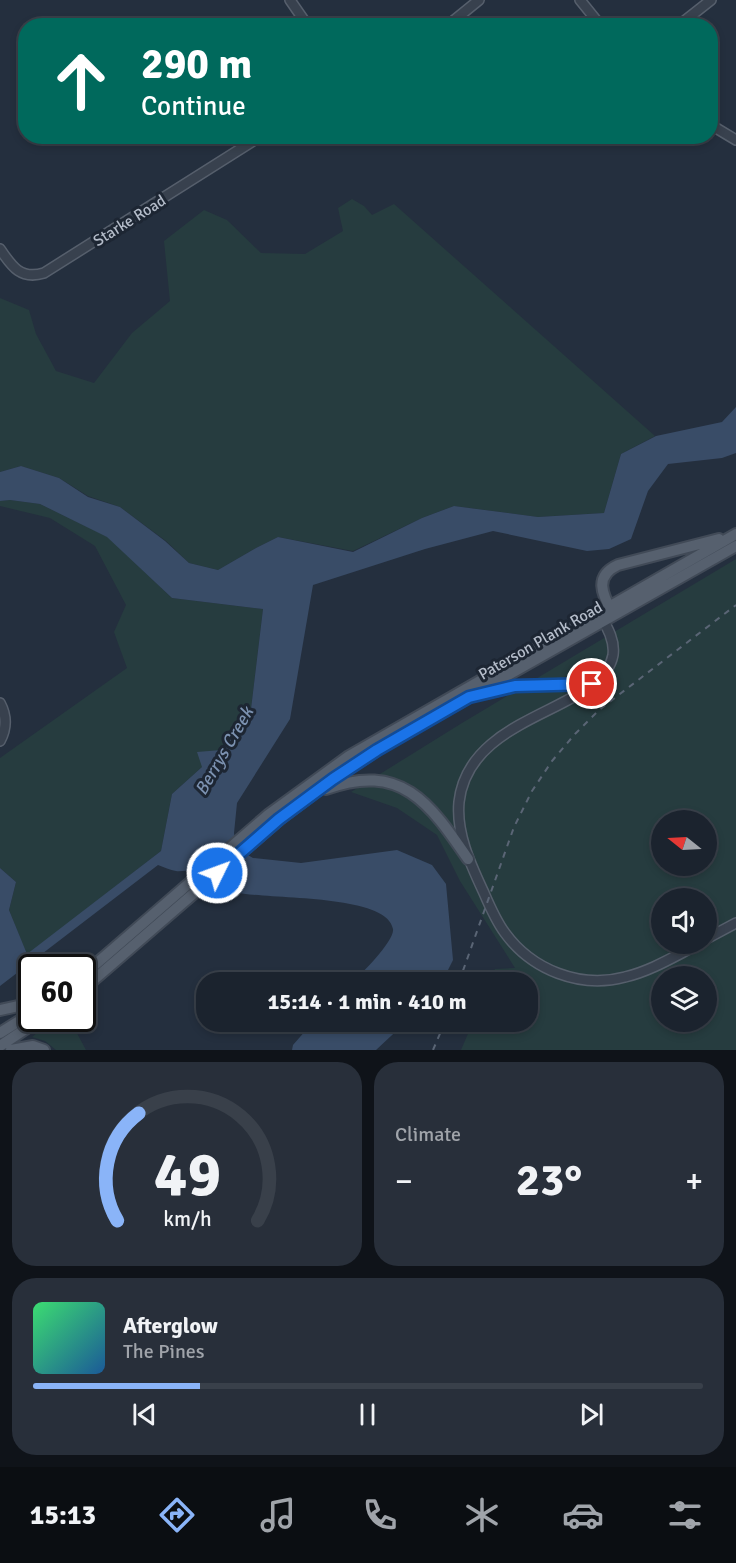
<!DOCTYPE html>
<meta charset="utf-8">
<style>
body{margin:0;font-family:Signika,sans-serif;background:#282f3a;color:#f1f3f6;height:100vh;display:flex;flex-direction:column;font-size:22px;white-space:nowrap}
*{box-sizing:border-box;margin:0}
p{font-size:20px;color:#a0a4aa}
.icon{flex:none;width:33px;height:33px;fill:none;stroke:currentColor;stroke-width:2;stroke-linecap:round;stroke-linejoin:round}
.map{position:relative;height:1050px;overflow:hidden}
.panel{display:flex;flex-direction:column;gap:12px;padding:12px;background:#0f1319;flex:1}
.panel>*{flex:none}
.hud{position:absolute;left:18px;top:18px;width:700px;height:126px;border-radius:24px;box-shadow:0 3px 9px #0003,0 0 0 2px #39404a;background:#00695c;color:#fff;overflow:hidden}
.needle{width:39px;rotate:288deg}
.buttons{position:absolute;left:651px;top:810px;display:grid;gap:12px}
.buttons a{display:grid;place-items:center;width:66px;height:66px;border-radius:50%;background:#1b232e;box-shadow:0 3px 9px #0003,0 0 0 2px #39404a;font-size:30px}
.speed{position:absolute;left:18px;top:954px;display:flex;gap:12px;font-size:30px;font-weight:700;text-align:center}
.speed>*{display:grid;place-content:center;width:78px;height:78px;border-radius:50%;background:#1b232e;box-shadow:0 3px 9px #0003,0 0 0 2px #39404a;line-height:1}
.speed .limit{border:3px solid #111;border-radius:9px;background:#fff;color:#111}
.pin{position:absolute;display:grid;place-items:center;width:51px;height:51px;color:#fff;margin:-26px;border:3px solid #fff;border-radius:50%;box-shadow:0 2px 6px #0007}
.me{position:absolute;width:66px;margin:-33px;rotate:48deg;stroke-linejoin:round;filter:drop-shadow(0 0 4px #0008)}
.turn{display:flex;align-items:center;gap:21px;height:126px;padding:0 24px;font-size:27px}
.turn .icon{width:78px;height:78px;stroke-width:2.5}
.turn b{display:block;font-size:42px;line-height:51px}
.big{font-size:45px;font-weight:700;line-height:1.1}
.panel .tile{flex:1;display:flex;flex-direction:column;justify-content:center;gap:9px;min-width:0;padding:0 21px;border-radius:24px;background:#282f3a}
.panel .dial{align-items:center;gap:0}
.dial svg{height:156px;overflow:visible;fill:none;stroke:#39404a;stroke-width:7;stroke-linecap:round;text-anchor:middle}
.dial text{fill:#f1f3f6;stroke:none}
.song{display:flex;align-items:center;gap:18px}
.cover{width:72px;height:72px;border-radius:9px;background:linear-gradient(135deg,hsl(140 70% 55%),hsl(210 70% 35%))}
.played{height:6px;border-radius:3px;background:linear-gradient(90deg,#8ab4f8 25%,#39404a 25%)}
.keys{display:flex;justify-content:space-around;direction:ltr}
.heat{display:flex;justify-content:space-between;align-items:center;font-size:33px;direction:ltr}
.panel .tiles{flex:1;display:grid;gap:12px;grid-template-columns:1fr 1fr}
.tile:last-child{grid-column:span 2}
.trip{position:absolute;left:196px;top:972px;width:342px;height:60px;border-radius:24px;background:#1b232e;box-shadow:0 3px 9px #0003,0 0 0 2px #39404a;font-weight:700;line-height:60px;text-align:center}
.tabs{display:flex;height:96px;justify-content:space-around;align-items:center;background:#0b0e12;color:#a0a4aa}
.tabs .icon{width:42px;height:42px}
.tabs .selected{color:#8ab4f8}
.tabs b{font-size:27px;color:#f1f3f6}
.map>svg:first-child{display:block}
.green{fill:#263c3f;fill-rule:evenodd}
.water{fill:#394c67}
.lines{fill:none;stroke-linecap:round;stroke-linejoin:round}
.minor-casing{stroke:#565f6c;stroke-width:12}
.major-casing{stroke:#414a57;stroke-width:14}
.minor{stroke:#38414e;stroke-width:9}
.major{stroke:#56606e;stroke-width:10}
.rail{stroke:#5a6575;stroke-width:2;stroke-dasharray:6 6;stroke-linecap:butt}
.route-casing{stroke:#114b97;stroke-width:15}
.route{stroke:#1a73e8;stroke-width:10}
.labels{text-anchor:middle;stroke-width:6;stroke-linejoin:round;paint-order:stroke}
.street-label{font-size:16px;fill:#b4bcc9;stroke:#1d2633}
.water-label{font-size:18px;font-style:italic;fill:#7c92b1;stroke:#1d2633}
</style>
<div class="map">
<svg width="736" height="1050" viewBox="0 0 736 1050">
<rect width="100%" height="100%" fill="#242f3e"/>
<path class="green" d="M352 199 364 206 372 215 394 204 655 436 621 454 604 513 538 517 454 506 422 518 353 551 278 537 256 548 218 570 189 563 166 541 120 507 88 496 59 478 21 466 0 472V298L29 310 36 334 56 371 94 383 132 333 170 301 164 241 204 210 227 220 261 253 305 254 343 231 338 208Z
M10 500 40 504 108 537 172 598 263 609 251 709 221 750 172 794 161 851 27 955 9 910 16 882 0 868V758L127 668 114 632 126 605 95 546 50 518 0 506V501Z
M736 559V1050H461L473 1022H528V982H489L495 969 515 968 460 881 437 835 397 808 351 792 462 723ZM662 820H706V866H662ZM662 898H706V944H662ZM662 976H706V1022H662Z
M55 1019H77L72 1024 86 1050H56L45 1041 32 1037Z"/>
<path class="water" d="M736 407V453L722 458 668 464 648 491 631 539 609 549 587 551 493 531 425 549 313 585 290 719 237 803 234 833 236 848 253 858 301 863 397 850 432 865 446 884 453 960 442 982H352C361 975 395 940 393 929 387 893 264 900 235 892 220 889 205 876 189 871 185 870 180 872 176 871 170 870 164 867 158 865L0 986V868L16 882 9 910 27 954 161 851 172 794 202 767 197 752 221 750 251 709 263 609 172 598 107 537 40 504 10 500 0 501V472L21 466 59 478 88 497 120 507 165 541 189 563 218 570 256 548 278 537 353 552 422 518 454 506 538 517 604 513 621 454 656 436 722 422Z
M313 1022H406L376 1050H292L293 1045Z"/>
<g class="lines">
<defs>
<path id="minor" d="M290 0 308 26
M580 0 601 26
M447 26 479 0
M678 26 711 0
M711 125 736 140
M0 249C12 267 21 280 44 273L261 136
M601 617C608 628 615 641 613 655 603 712 469 712 459 802 456 834 471 865 484 893 490 907 496 921 505 933 532 970 580 989 625 977 651 971 675 956 699 944
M0 703C7 716 7 728 0 741
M706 939 736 923"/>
<path id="major" d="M612 612C602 594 594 576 618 565L719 539
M486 693 515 686 592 684
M326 789C401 762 429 802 468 859
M82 976 268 815 349 756 736 534
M82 990 280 819 333 779 388 743 736 546
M0 1010 32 1003
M0 1033 32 1013
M0 1046 42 1018
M11 1050 33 1046 44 1050"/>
</defs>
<use href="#minor" class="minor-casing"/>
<use href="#major" class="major-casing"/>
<use href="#minor" class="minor"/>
<use href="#major" class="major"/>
<path class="rail" d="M459 982 514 827 532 791 552 761 575 734 599 710 736 605
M433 1050 445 1022"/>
</g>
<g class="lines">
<defs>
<path id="route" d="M217 873 279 819 333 779 377 750 469 697 515 686 592 684"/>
</defs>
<use href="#route" class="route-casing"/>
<use href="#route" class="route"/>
</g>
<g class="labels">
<g class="street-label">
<text transform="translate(129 220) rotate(-32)" y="6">Starke Road</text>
<text transform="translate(540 640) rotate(-30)" y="6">Paterson Plank Road</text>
</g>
<g class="water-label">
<text transform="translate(224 751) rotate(-60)" y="6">Berrys Creek</text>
</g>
</g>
</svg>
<div class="buttons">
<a><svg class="needle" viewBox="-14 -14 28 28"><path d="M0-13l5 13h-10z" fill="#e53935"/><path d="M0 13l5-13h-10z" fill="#a0a4aa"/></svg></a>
<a><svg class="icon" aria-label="sound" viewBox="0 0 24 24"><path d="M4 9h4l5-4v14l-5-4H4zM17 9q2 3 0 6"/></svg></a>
<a><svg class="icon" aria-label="layers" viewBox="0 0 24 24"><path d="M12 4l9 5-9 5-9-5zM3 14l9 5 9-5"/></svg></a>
</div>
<div class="speed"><div class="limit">60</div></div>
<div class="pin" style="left:592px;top:684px;background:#d93025"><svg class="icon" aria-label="arrive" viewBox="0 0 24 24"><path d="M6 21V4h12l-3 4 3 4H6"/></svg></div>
<svg class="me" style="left:217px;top:873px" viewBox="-20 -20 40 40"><circle r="17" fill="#1a73e8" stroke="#fff" stroke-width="3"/><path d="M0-11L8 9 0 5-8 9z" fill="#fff"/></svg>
<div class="trip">15:14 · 1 min · 410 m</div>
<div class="hud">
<div class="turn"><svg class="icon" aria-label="ahead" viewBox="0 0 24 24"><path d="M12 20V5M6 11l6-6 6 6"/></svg><div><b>290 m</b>Continue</div></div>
</div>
</div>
<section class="panel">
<div class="tiles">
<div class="tile dial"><svg viewBox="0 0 100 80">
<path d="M14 69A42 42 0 1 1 86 69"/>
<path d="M14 69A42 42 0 0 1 25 14" stroke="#8ab4f8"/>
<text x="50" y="56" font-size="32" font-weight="700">49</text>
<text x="50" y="72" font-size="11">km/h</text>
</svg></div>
<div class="tile"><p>Climate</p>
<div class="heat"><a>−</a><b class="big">23°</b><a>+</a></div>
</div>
<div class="tile">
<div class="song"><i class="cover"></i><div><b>Afterglow</b><p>The Pines</p></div></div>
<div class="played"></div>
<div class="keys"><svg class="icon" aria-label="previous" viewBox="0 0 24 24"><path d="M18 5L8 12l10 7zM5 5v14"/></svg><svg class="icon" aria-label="pause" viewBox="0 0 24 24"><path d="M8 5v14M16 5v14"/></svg><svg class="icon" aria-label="next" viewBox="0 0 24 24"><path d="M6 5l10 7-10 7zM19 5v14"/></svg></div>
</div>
</div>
</section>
<nav class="tabs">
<b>15:13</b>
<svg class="icon selected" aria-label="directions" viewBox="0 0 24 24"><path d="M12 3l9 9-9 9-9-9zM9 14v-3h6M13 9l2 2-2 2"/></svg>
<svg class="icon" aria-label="music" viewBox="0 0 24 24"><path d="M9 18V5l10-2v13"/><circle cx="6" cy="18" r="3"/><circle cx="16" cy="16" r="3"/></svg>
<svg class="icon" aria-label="phone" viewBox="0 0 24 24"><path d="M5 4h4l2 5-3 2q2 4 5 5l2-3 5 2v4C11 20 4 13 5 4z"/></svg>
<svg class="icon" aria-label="climate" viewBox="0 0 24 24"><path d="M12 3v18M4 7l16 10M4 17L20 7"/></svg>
<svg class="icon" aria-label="car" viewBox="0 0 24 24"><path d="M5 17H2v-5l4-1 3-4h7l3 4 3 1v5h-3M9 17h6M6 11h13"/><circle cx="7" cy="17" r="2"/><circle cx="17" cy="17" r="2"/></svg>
<svg class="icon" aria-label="filters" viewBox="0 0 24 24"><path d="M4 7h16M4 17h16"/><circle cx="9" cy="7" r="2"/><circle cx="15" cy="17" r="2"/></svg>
</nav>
